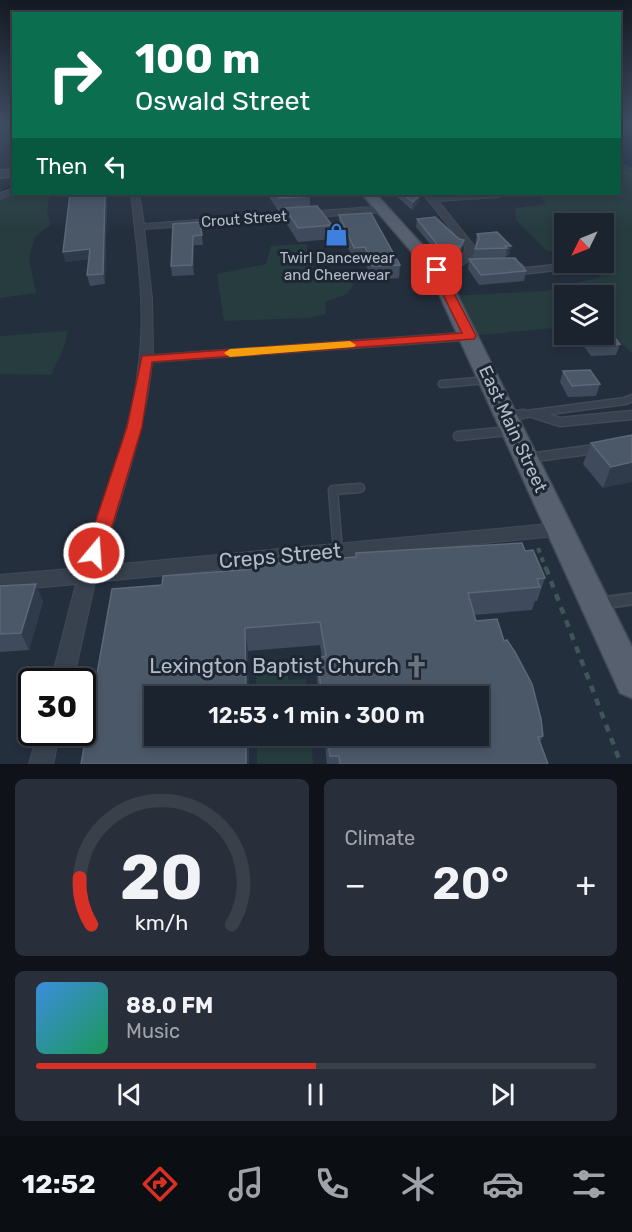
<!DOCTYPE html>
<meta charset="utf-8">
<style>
body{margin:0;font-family:Rubik,sans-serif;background:#282f3a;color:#f1f3f6;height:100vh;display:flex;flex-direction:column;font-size:22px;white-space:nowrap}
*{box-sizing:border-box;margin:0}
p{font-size:20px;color:#a0a4aa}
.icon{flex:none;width:33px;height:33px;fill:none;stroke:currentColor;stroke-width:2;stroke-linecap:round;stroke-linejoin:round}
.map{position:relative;height:764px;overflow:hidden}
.sheet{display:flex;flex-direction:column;gap:15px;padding:15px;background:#0f1319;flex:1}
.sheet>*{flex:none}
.banner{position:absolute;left:12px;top:12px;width:609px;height:183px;border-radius:0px;box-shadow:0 3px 9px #0003,0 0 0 2px #39404a;background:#0b6e4f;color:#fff;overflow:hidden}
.needle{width:39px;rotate:227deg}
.fabs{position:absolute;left:554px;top:213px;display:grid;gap:12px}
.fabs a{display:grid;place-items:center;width:60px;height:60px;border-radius:0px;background:#1b232e;box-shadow:0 3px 9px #0003,0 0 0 2px #39404a;font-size:30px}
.speed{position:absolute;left:18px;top:668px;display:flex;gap:12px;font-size:30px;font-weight:700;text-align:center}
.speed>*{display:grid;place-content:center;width:78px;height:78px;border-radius:50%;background:#1b232e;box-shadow:0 3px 9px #0003,0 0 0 2px #39404a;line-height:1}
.speed .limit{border:3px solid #111;border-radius:9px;background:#fff;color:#111}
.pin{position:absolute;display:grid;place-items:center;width:51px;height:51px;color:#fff;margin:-26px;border-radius:12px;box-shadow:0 3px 9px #0006}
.me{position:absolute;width:66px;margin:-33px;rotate:18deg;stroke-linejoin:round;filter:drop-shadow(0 0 4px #0008)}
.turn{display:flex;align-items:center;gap:21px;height:126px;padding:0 24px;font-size:27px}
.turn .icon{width:78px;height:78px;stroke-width:2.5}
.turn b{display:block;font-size:42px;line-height:51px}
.then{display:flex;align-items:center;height:57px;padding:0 24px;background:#0003;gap:12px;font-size:22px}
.big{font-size:45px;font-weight:600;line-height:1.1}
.sheet .card{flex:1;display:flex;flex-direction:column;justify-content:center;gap:9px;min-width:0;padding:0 21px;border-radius:9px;background:#282f3a}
.sheet .dial{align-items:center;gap:0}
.dial svg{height:156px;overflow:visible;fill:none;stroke:#39404a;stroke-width:7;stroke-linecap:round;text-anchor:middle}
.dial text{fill:#f1f3f6;stroke:none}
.song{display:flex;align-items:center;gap:18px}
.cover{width:72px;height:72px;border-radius:9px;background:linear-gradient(135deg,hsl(210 70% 55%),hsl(150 70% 35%))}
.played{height:6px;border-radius:3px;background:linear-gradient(90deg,#d93025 50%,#39404a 50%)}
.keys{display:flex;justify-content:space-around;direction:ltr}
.heat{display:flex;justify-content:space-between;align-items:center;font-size:33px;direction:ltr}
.sheet .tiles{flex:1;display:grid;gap:15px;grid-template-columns:1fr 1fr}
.card:last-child{grid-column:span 2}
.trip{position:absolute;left:144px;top:686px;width:345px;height:60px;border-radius:0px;background:#1b232e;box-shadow:0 3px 9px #0003,0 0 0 2px #39404a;font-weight:600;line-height:60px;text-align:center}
.menu{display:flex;height:96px;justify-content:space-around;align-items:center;background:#0b0e12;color:#a0a4aa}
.menu .icon{width:42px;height:42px}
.menu .active{color:#d93025}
.menu b{font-size:27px;color:#f1f3f6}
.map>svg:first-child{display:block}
.green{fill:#263c3f}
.water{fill:#17263c}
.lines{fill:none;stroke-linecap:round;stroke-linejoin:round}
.stream{stroke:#17263c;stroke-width:3}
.service-far3-casing{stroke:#414a57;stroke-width:8}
.service-far2-casing{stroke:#414a57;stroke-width:9}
.service-far1-casing{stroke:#414a57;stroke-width:11}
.service-casing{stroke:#414a57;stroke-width:14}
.minor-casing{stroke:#414a57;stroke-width:2}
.tertiary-casing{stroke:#414a57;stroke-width:4}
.primary-casing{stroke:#414a57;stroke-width:3}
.path-far2{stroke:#3f5557;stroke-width:1.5;stroke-dasharray:2 2;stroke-linecap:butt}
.path-far1{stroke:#3f5557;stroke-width:4;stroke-dasharray:5 5;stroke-linecap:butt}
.path{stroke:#3f5557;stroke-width:4.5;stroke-dasharray:7 7;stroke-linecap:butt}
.service-far3{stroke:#38414e;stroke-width:5}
.service-far2{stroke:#38414e;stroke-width:6}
.service-far1{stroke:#38414e;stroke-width:8}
.service{stroke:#38414e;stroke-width:10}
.minor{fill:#38414e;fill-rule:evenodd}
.tertiary{fill:#38414e;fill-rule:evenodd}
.primary{fill:#56606e;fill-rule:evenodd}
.wall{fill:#3f4b5c}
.shaded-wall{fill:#2f3b4b}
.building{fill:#4b5868;stroke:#5c6777;stroke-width:1.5}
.route{fill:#d93025;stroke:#8d1f18;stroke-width:1.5}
.slow{fill:#f59e0b}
.labels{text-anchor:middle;stroke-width:6;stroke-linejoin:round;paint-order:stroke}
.far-street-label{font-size:15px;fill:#b4bcc9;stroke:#1d2633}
.far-poi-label{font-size:15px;fill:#b4bcc9;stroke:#1d2633}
.street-label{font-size:18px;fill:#b4bcc9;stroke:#1d2633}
.near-street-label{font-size:21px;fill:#b4bcc9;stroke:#1d2633}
.near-poi-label{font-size:21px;fill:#b4bcc9;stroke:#1d2633;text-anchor:end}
</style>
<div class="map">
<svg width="632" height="764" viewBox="0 0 632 764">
<rect width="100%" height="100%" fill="#242f3e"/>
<path class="green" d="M620 163 632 167V353L603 325V296H564V327L470 336 449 296 545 291 601 277 595 265 588 263 603 262V224H564V255L546 250 516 220 515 208 546 204 540 197 519 194H620Z
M14 194H50L47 210 50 225 35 237 29 258 36 293 0 298V200Z
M306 244 314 278 350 277 354 284 347 294 325 302 326 314 309 318 224 321 217 274 266 264 271 246Z
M68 331 64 347 51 375 0 374V336Z
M288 664V680L306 679 307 696H256V667Z
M257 735H311L313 764H257Z"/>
<path class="water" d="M620 125H632V167L620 163Z"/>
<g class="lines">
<path class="stream" d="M0 193 14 184"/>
<defs>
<path id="service-far3" d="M520 267 524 271 578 265"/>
<path id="service-far2" d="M442 384 487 380
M534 414 540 416
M512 416 625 401 632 398
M624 416 632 415"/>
<path id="service-far1" d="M535 414 560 422 632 415
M510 416 523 414
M458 436 509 431
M529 458 595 449
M338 551 333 490 360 488"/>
<path id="service" d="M602 603 632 599"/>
<path id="minor" d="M14 188V193L0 199V193Z
M131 194H139L144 224 386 206 391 209 386 212 144 229 152 298 153 355 470 332 476 336 470 340 152 362C145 433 120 498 100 566L560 523 566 525 569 530 566 535 95 582 73 681H51L76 584 0 591V575L81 568C103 500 132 433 139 362 146 306 137 249 131 194Z
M423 194H431L433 196 503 194 499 197 438 201 475 247C475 265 452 269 437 273L432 270C442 262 465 263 465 247Z
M38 732H60L53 764H29Z"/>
<path id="tertiary" d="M14 170V176L0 177V171Z"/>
<path id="primary" d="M362 194H376L445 270 632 647V698L620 693 429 272Z"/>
</defs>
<use href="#service-far3" class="service-far3-casing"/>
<use href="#service-far2" class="service-far2-casing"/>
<use href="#service-far1" class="service-far1-casing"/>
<use href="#service" class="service-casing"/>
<use href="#minor" class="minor-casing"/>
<use href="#tertiary" class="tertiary-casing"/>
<use href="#primary" class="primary-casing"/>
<path class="path-far2" d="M620 171 632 175"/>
<path class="path-far1" d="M538 548 546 569"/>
<path class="path" d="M546 568 621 764"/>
<use href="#service-far3" class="service-far3"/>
<use href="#service-far2" class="service-far2"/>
<use href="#service-far1" class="service-far1"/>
<use href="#service" class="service"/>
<use href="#minor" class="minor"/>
<use href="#tertiary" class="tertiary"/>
<use href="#primary" class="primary"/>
</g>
<path class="wall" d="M70 194H106L107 197 105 284 90 286 87 275 89 259 65 262Z
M267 194H308L310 196V206L332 225V239L298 242 285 221V211L279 212Z
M394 194H419L420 195 419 202 412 210Z
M339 215 400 265 399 278 372 280 364 260 354 261 339 227Z
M417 219 464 240 463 248 458 255 457 254 439 255 416 227Z
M200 222 203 245H194V275L172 276 171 266Z
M477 234 511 246 509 255 506 256 505 258 526 271 524 281 479 285 468 269 469 259H473Z
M578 334H603L620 344 616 355 591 356 577 337Z
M563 371 600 384 596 396 568 397 560 382Z
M632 435 603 488 583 464 591 443Z
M525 551 545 578 537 601H535L532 610 474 615 476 621 504 641 543 736 540 742 548 764H327L324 735H478V696H319L317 681V658L322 657 320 645 248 651 249 764H81L162 585 255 569 355 557 356 553Z
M0 586 43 601 29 650 0 652Z"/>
<path class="shaded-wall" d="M105 194H106L107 197 105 284 103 274Z
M420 195 419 202 412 210 413 202Z
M193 236 194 245V275L192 265Z
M464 240 463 248 458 255 460 248Z
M505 246H511L509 255 506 256 507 248Z
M90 249 92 259 65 262 63 252Z
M632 462V482L603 488 611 467Z
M36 584 43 601 29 650 21 633Z
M245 628 248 651V696H246Z
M246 735H248L249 764H246Z"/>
<path class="building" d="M70 194H105L103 274 87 275 90 249 63 252Z
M275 194H308L310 196 279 198Z
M403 194H419L420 195 413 202Z
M317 206 332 225 298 228 285 208Z
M371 213 400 265 373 266 365 247 354 248 339 215Z
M435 217 459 239 464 240 460 248 458 246 440 248 417 219Z
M200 222 202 235 193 236 192 265 171 266 173 224Z
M497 232 511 246H505L507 248 475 249 479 238 477 234Z
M515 258 526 271 481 275 469 259Z
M603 325H605L620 344 594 345 586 334H603Z
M590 370 600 384 572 386 563 371Z
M632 435V462L611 467 591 443Z
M522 543 525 551 533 550 545 578 537 579 540 587 468 593 476 621 497 619 504 641 507 640 515 652 532 684 541 719 543 736 538 737 548 764H340L339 756H330L327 735H478V696H322L317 658 326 656 320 622 245 628 246 696H154V735H246V764H81L112 589 162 585 163 576 255 569V565L356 557V553Z
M36 584 21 633 0 634V586Z"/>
<linearGradient id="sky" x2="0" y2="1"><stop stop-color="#141a22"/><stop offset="0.54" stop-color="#3f4d63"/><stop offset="1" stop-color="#3f4d63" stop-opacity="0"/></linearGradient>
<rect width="632" height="231" fill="url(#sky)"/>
<path class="route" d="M437 267 442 270 476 336 474 339 152 362 142 427 104 553 101 558 94 560 88 558 85 553 127 427 142 356 462 333 431 270Z"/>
<path class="slow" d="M350 341 356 345 354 347 230 357 224 353 230 349Z"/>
<defs>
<symbol id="shop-bare" viewBox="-9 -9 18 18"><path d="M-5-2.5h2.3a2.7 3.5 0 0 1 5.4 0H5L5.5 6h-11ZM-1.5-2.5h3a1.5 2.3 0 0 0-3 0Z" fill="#3f7fe0" stroke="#1d2633" stroke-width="2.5" paint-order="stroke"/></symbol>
<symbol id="church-bare" viewBox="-9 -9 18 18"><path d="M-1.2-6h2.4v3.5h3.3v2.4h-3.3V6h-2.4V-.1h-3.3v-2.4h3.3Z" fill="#6b7280" stroke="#1d2633" stroke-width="2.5" paint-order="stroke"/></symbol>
</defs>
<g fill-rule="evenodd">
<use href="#shop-bare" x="320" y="218" width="33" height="33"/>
<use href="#church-bare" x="400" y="650" width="33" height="33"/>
</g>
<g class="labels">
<g class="far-street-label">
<text transform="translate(244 219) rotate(-4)" y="5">Crout Street</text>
</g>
<g class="far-poi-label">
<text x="337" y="263">Twirl Dancewear<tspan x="337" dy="17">and Cheerwear</tspan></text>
</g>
<g class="street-label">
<text transform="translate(513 429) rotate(65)" y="6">East Main Street</text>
</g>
<g class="near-street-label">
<text transform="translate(280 556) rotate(-5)" y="7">Creps Street</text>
</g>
<g class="near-poi-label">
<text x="399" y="673">Lexington Baptist Church</text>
</g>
</g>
</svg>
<div class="fabs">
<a><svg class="needle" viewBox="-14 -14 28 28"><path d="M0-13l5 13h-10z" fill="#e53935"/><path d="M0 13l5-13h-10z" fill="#a0a4aa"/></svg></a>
<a><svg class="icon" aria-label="layers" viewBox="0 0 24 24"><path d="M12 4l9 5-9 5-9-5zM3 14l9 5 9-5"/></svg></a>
</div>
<div class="speed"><div class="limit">30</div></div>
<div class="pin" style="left:437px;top:270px;background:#d93025"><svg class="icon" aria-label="arrive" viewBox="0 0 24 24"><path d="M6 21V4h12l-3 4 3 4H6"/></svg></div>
<svg class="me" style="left:94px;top:553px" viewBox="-20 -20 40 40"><circle r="17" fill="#d93025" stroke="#fff" stroke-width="3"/><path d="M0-11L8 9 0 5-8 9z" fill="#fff"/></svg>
<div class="trip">12:53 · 1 min · 300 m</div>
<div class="banner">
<div class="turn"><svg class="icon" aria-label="right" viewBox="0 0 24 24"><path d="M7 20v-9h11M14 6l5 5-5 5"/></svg><div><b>100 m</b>Oswald Street</div></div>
<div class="then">Then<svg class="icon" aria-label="left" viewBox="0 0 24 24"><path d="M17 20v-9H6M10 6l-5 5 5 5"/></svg></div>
</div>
</div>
<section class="sheet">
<div class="tiles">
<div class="card dial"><svg viewBox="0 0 100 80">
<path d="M14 69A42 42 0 1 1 86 69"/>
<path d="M14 69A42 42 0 0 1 8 45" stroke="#d93025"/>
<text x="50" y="56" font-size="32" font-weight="700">20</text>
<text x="50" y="72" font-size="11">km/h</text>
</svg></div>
<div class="card"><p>Climate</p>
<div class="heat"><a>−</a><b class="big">20°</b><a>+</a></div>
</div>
<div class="card">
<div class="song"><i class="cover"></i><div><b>88.0 FM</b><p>Music</p></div></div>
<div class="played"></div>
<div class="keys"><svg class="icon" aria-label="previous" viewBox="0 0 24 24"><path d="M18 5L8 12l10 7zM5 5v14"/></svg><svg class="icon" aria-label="pause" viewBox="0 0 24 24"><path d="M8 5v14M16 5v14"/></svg><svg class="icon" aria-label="next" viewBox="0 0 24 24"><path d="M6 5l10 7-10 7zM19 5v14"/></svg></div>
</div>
</div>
</section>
<nav class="menu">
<b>12:52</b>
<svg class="icon active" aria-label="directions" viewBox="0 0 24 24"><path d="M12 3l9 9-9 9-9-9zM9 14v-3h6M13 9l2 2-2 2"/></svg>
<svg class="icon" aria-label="music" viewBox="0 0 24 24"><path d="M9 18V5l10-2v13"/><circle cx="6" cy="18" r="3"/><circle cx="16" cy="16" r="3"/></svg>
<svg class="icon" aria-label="phone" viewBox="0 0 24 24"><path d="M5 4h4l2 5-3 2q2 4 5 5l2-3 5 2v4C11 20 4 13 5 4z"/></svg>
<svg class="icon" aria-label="climate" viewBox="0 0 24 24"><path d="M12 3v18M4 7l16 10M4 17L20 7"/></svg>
<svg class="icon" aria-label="car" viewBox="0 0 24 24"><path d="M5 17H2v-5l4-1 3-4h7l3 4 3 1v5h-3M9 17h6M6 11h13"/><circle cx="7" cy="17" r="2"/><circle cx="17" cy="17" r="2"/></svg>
<svg class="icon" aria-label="filters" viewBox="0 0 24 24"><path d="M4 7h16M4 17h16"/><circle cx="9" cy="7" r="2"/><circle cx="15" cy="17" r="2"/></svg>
</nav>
